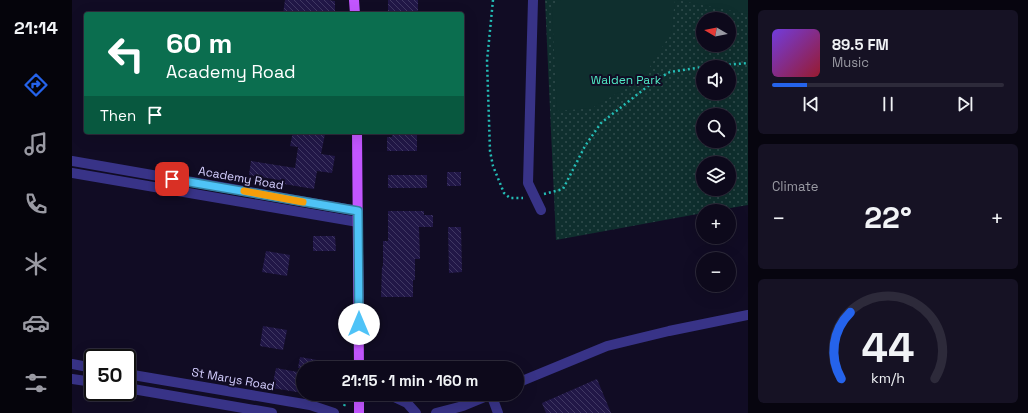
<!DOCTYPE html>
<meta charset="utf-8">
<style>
body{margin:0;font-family:"Space Grotesk",sans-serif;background:#161224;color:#f1f3f6;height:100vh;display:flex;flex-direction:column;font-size:15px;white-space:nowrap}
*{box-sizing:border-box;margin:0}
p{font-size:13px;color:#9a9aa3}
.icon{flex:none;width:22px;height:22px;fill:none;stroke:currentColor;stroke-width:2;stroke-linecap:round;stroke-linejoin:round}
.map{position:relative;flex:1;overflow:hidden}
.sheet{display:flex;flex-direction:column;gap:10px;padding:10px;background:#07050f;width:280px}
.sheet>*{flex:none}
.guide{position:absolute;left:12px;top:12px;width:380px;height:122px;border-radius:4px;box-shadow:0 4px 16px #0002,0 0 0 1px #2d2a3a;background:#0b6e4f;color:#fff;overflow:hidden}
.needle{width:26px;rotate:280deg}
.controls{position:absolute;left:624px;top:12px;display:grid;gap:8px}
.controls a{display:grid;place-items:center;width:40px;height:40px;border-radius:50%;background:#0d091b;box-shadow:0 4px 16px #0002,0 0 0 1px #2d2a3a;font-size:20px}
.speed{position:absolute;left:12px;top:349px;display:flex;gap:8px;font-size:20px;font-weight:700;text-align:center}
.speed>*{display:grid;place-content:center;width:52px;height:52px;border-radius:50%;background:#0d091b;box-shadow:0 4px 16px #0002,0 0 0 1px #2d2a3a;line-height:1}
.speed .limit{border:2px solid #111;border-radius:6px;background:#fff;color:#111}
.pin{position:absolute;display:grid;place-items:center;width:34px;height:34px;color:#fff;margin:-17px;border-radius:8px;box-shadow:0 2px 6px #0006}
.me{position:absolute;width:44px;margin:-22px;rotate:0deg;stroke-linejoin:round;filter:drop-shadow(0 0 3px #0008)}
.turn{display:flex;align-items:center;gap:14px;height:84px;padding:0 16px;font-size:18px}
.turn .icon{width:52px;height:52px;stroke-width:2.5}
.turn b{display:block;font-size:28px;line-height:34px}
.then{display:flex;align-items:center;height:38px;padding:0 16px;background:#0003;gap:8px;font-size:15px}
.big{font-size:30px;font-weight:800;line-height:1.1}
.sheet .widget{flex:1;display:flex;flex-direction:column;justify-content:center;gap:6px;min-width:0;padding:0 14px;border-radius:6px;background:#161224}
.sheet .dial{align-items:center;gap:0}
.dial svg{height:104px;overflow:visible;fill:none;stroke:#2d2a3a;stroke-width:7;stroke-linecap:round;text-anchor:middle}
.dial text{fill:#f1f3f6;stroke:none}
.song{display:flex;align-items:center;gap:12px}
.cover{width:48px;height:48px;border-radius:6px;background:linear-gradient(135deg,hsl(260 70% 55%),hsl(350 70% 35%))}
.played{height:4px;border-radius:2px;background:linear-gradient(90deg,#2563eb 15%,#2d2a3a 15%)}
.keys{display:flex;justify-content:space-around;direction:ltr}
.heat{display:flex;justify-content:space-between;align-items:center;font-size:22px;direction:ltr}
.trip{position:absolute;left:224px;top:361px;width:228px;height:40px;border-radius:20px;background:#0d091b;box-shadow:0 4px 16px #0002,0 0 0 1px #2d2a3a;font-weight:800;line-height:40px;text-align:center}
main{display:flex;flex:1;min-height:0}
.dock{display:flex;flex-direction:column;width:72px;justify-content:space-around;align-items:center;background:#05040b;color:#9a9aa3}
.dock .icon{width:28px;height:28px}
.dock .on{color:#2563eb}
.dock b{font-size:18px;color:#f1f3f6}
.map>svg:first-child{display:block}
.park{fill:url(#park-dots);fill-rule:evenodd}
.garden{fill:#0f2f2e}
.building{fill:url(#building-back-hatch)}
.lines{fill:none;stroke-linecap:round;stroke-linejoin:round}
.path{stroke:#24beb7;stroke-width:2.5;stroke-dasharray:2 3;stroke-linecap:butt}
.minor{stroke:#383387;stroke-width:10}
.major{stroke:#c256ff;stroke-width:10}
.route-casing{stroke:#337fa1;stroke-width:10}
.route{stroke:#4fc3f7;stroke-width:7}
.slow{stroke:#f59e0b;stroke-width:7}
.labels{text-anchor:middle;stroke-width:4;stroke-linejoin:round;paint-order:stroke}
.park-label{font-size:12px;fill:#51e9c5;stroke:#110c24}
.street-label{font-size:12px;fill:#d5cfff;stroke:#110c24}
</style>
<main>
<nav class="dock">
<b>21:14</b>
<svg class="icon on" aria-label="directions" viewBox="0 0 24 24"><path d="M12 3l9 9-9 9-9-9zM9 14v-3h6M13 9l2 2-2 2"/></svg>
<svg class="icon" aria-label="music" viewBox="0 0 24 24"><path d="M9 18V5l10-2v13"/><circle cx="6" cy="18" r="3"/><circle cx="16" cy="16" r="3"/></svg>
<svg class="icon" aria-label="phone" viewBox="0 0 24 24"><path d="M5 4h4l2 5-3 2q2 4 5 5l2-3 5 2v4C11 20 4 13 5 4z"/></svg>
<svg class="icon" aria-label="climate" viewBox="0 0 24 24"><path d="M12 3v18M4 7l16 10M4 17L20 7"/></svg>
<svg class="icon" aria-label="car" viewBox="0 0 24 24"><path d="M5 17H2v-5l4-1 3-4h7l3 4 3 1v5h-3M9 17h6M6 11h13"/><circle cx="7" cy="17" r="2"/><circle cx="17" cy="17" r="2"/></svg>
<svg class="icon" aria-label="filters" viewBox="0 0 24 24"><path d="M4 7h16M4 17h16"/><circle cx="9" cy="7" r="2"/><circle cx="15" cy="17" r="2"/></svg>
</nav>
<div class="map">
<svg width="676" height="413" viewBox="0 0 676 413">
<defs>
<pattern id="park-dots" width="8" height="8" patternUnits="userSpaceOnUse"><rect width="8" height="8" fill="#0f2f2e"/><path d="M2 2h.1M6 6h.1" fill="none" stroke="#314c4d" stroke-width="1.8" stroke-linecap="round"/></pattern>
<pattern id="building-back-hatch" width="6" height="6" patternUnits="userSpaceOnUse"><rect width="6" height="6" fill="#211747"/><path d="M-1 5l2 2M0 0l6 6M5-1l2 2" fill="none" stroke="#403863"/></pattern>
</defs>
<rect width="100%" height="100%" fill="#110c24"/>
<path class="park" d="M473 0H676V205L641 211H631V213L484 240ZM631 19H657V45H631ZM631 67H657V93H631ZM631 115H657V141H631ZM631 163H657V189H631Z"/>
<path class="garden" d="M489 0H603L599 33 571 78 520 108 485 111 480 10Z
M605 0H676V14Z"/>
<path class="building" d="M213 0H256L263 1V14H211Z
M316 0H346V14H316Z
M221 132H240L253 134 249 154 263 156 260 173 245 171 242 189 212 184 213 181 177 175 179 161 223 168 226 147 218 146Z
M320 132H345V151H315V137H320Z
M375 172H389V186H375Z
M316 175H355V188H316Z
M316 211H352V215H361V227H347L348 259H343V280H341V297H309L310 267 311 266V241H316Z
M376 227H389L390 272 377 273Z
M241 236H263L264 251H241Z
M194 251 218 255 215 276 190 272Z
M191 326 215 330 211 350 188 346Z
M228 357 262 363V368H226Z
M204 368 231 373V393L200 388Z
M525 379 539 413H474L470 403Z"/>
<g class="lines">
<path class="path" d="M421 0 415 61 418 151 421 166 432 193 438 198H451
M632 67 676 63
M472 194 491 189 513 146 529 123 585 79 598 72 631 67
M272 406 274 402"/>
<path class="minor" d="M461 0 456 183 469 210
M0 161 286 211
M0 173 286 222
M0 364 21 368
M55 374 238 405 262 413
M0 379 21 382
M445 383 535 346 597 331 676 315
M55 388 200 413
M316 394 335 403 344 413
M419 394 426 413
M364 413 391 406 420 394"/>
<path class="major" d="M282 0 283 14
M285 132 287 368
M287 394V413"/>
</g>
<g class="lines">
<defs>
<path id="route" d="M100 179 286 211 287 324"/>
</defs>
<use href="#route" class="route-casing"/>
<use href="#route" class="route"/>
<path class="slow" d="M172 191 231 202"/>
</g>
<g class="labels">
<g class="park-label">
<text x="554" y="84">Walden Park</text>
</g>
<g class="street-label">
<text transform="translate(169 178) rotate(10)" y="4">Academy Road</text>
<text transform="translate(161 379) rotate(10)" y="4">St Marys Road</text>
</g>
</g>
</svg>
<div class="controls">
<a><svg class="needle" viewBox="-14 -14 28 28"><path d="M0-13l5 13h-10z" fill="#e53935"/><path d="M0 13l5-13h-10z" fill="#9a9aa3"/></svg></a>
<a><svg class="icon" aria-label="sound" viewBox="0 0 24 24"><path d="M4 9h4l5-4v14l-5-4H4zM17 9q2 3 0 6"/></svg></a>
<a><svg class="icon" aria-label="search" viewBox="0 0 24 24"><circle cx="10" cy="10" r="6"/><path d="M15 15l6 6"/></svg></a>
<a><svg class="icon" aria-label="layers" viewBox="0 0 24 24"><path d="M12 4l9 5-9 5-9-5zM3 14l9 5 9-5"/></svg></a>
<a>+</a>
<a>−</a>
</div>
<div class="speed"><div class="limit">50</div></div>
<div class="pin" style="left:100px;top:179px;background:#d93025"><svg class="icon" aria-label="arrive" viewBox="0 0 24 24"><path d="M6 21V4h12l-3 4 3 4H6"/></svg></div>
<svg class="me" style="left:287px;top:324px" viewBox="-20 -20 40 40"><circle r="19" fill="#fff"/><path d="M0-13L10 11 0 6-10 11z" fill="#4fc3f7"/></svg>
<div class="trip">21:15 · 1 min · 160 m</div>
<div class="guide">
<div class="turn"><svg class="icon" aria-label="left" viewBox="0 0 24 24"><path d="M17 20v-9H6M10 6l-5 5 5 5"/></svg><div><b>60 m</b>Academy Road</div></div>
<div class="then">Then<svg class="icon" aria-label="arrive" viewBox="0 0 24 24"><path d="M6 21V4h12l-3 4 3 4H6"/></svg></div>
</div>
</div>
<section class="sheet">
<div class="widget">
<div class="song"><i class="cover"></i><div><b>89.5 FM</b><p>Music</p></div></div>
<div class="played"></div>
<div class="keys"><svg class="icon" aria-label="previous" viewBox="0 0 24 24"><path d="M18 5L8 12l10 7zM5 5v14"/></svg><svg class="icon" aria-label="pause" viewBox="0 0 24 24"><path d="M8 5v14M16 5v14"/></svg><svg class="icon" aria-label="next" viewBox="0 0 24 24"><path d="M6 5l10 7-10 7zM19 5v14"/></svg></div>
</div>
<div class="widget"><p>Climate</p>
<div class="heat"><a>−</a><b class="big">22°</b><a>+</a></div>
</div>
<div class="widget dial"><svg viewBox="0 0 100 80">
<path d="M14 69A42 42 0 1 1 86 69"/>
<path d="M14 69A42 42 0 0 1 21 18" stroke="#2563eb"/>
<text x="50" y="56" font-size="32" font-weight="700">44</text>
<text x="50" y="72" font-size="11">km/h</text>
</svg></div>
</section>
</main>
